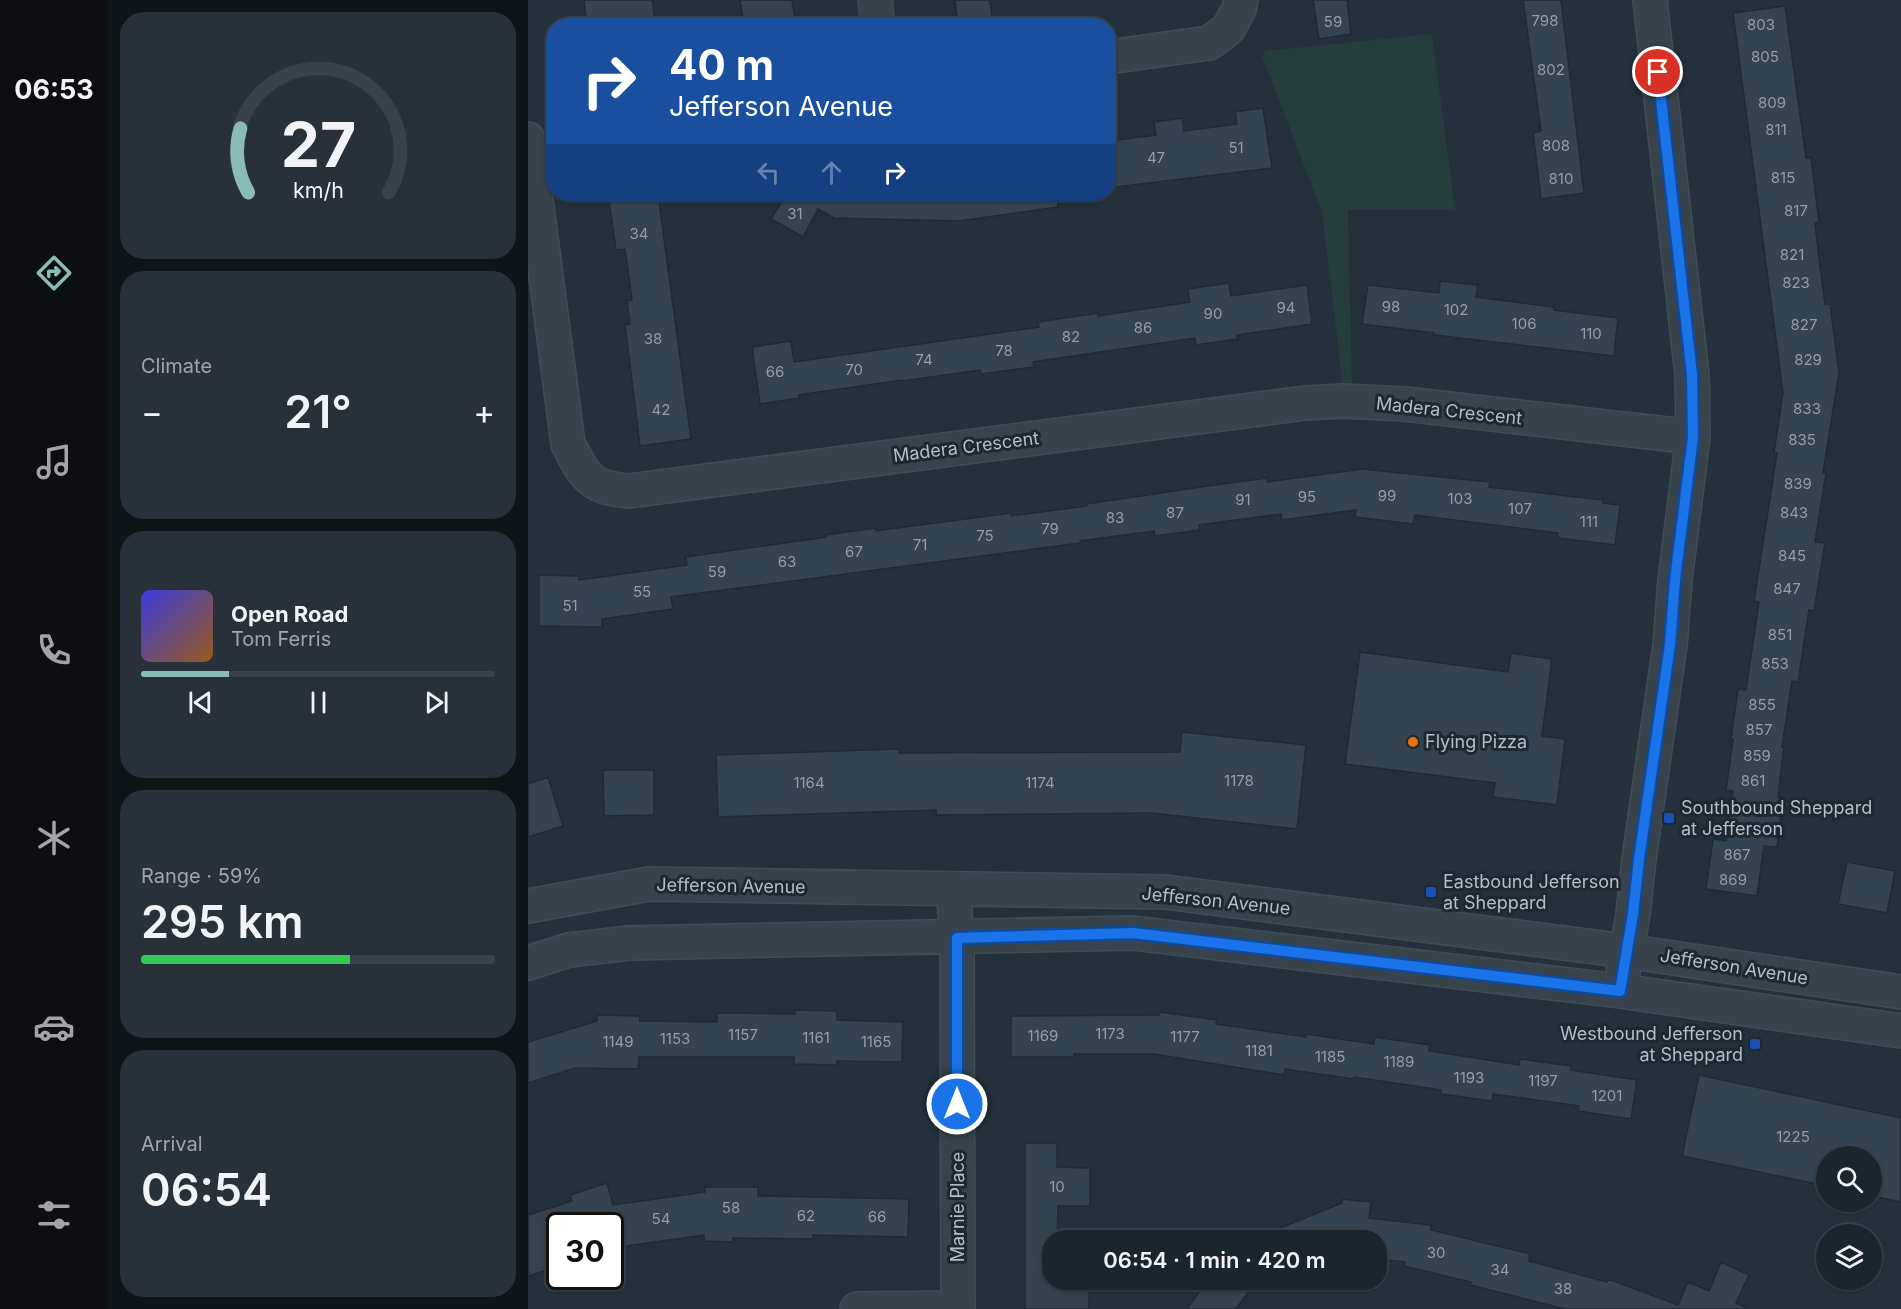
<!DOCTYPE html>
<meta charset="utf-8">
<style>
body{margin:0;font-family:Inter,sans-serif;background:#283139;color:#f1f3f6;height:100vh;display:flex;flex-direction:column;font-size:22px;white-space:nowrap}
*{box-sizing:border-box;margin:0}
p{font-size:20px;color:#a0a5aa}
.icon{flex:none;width:33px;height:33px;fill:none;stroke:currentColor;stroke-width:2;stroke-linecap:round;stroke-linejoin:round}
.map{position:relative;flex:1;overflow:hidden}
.details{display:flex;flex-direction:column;gap:12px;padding:12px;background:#0f1419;width:420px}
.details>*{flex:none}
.guide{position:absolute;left:18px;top:18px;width:570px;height:183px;border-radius:24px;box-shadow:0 2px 4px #0004,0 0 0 2px #394249;background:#1a4fa0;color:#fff;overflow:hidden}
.tools{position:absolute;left:1288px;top:1146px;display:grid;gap:12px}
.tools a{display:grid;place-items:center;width:66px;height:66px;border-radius:50%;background:#1b252d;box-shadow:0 2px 4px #0004,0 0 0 2px #394249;font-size:30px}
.speed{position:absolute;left:18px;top:1212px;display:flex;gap:12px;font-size:30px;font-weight:700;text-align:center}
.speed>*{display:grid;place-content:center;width:78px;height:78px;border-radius:50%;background:#1b252d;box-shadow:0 2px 4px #0004,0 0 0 2px #394249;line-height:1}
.speed .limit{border:3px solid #111;border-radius:9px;background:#fff;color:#111}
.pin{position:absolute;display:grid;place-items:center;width:51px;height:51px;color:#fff;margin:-26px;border:3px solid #fff;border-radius:50%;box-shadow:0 2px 6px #0007}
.me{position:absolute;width:66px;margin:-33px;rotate:0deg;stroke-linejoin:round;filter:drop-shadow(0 0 4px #0008)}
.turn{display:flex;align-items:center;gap:21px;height:126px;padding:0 24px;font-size:27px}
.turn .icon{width:78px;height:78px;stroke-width:2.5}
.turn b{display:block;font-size:42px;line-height:51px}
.lanes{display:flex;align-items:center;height:57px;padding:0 24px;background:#0003;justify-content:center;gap:30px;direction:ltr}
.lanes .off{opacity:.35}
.big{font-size:45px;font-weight:600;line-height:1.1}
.details .widget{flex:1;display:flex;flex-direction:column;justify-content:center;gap:9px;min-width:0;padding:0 21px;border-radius:24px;background:#283139}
.details .dial{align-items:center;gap:0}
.dial svg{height:156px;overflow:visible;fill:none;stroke:#394249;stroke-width:7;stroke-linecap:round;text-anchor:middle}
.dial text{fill:#f1f3f6;stroke:none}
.song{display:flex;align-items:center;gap:18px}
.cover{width:72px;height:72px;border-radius:9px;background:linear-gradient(135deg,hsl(240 70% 55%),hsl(30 70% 35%))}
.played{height:6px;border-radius:3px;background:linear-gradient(90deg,#8bbbb9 25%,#394249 25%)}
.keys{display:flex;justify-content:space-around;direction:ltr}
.heat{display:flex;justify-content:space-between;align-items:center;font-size:33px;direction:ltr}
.charge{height:9px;border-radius:4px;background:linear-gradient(90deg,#34c759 59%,#394249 0)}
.trip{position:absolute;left:514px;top:1230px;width:345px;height:60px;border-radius:24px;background:#1b252d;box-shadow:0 2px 4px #0004,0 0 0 2px #394249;font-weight:600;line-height:60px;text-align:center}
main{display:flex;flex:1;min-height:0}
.dock{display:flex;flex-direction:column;width:108px;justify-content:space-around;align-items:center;background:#0b0f12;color:#a0a5aa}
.dock .icon{width:42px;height:42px}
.dock .active{color:#8bbbb9}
.dock b{font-size:27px;color:#f1f3f6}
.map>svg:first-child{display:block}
.green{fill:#263d3d}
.building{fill:#334350;stroke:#1f2a33;stroke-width:1.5}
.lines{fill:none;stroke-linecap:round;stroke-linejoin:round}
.minor-casing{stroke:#414c55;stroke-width:36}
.minor{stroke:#38434c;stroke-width:33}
.route-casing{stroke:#114b97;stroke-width:15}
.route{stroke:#1a73e8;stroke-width:10}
.food-dot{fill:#e8710a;stroke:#1d2831;stroke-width:2}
.transit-dot{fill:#1a4fb4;stroke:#1d2831;stroke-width:2}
.labels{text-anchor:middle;stroke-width:6;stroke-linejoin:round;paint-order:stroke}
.number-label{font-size:15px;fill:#929ea9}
.street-label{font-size:18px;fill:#b4bec8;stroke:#1d2831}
.poi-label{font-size:18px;fill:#b4bec8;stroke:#1d2831;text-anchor:start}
</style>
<main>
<nav class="dock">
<b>06:53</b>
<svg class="icon active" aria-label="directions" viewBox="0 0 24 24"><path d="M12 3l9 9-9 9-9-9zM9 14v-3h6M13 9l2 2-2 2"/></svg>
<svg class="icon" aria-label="music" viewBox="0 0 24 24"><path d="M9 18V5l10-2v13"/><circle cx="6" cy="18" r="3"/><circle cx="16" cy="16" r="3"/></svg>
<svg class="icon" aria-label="phone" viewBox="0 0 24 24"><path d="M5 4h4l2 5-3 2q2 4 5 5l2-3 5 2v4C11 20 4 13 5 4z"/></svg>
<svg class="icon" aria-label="climate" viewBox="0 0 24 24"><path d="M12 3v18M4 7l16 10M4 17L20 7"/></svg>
<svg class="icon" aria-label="car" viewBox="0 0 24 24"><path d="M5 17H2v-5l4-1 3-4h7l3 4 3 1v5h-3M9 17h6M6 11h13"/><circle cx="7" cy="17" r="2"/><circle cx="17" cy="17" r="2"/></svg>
<svg class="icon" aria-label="filters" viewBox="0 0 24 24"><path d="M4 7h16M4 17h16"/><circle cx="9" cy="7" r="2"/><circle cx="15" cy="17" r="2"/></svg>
</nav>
<section class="details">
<div class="widget dial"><svg viewBox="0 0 100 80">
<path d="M14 69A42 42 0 1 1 86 69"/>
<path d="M14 69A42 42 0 0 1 10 36" stroke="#8bbbb9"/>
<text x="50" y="56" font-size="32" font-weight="700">27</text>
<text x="50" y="72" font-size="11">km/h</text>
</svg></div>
<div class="widget"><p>Climate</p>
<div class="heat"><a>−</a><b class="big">21°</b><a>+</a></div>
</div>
<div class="widget">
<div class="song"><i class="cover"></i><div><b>Open Road</b><p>Tom Ferris</p></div></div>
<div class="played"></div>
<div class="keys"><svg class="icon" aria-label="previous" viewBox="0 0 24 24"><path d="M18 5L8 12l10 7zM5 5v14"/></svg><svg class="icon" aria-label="pause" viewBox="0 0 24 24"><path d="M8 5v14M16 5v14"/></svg><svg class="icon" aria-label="next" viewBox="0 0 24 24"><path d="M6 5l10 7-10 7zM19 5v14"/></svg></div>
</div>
<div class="widget"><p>Range · 59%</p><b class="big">295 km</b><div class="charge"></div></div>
<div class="widget"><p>Arrival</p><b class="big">06:54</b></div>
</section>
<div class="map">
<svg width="1373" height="1309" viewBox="0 0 1373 1309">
<rect width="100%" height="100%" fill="#24313c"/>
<path class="green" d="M904 34 927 210H820L824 387 815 386 794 212 734 56 738 51Z"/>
<path class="building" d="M56 0H124L127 20 91 26H59Z
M212 0H264L268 26H216Z
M427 0H462L465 26H430Z
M785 0H819L823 34 791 39Z
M995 0H1033L1056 193 1013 199 1005 133 1013 131Z
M1257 6 1278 158H1283L1291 222 1287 223 1292 266 1297 304H1302L1311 373 1295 473H1298L1287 542 1297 543 1286 611 1281 610 1270 682 1264 681 1254 747 1256 746 1250 797H1255L1249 847 1236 846 1229 896 1178 889 1185 839 1198 841 1205 791 1198 790 1205 739H1203L1210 689 1218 690 1231 602 1226 601 1249 453 1246 452 1255 393 1205 13Z
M735 108 744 168 580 188V141L628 135 626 122 654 118 656 131 709 124 707 112Z
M80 194H130L163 439 112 446 97 325 102 324 99 301 104 300 97 249 88 250Z
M258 194H529L530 207 431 221 306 218 290 209 275 237 243 219Z
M912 281 950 285 948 297 1026 307V310L1090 318 1086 356 906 335V333L834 324 840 285 911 293Z
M701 283 703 296 779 285 784 324 709 335 710 339 668 345 667 338 505 362 506 367 453 374 452 370 374 381V380L271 395V398L232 404 224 347 263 341 266 362 511 327 510 322 570 313V316L662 302 660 289Z
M834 469 962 482 961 487 1075 500V503L1092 505 1087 545 1030 538V533L887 515 885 524 827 517 828 510 754 520 753 514 671 525 672 530 627 536 626 531 552 541V543L143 597 145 609 74 619V627L11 626V575L51 576V580L159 565 158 557 298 537V535L348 528V531L483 513V516L559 506 558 504 687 485 739 478V482Z
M832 652 980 672 983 653 1024 659 1014 736 1037 739 1029 805 965 797 967 783 817 764Z
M654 732 778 745 769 829 623 813 408 815V810L190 817 188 755 371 749V753L652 752Z
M75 770H126V815L76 816Z
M20 777 35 826 0 837V784Z
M1319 862 1367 871 1359 913 1310 904Z
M267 1010 309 1011V1020L375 1022 374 1062 309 1061 308 1065 266 1064V1057H111L110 1069 47 1068 0 1083V1042L69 1021V1015L112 1016V1021L189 1022V1013L267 1014Z
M632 1012 689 1020 688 1024 778 1037V1034L846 1044 847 1037 902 1045 901 1051 991 1065 992 1059 1043 1066V1070L1109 1080 1103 1119 1050 1111 1051 1106 965 1094 964 1101 913 1094V1090L826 1077V1079L757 1069 756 1075 625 1054H546V1057H483V1016L631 1015Z
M1171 1075 1373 1118V1202L1344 1196V1156H1299V1186L1154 1156Z
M497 1143H529V1167L562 1168V1206H530L529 1240H525V1280H561V1309H497Z
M79 1183 85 1205 177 1192V1187H230V1196L381 1199 380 1237 285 1235V1239L205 1238V1242L176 1241V1235L98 1246 82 1251V1226H32V1266L0 1276V1215L44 1201 42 1195Z
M814 1199 843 1202 841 1218 903 1225V1230L1002 1254 1001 1261 1079 1282 1080 1279 1150 1305 1160 1282 1181 1291 1193 1262 1221 1275 1208 1303 1221 1309H1037L942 1285 943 1282 876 1266 877 1262 849 1259V1240H723L814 1203Z
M680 1280H729L708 1309H659Z"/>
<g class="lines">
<defs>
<path id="minor" d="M347 0 350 26
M580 57 681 43 700 29 711 9 713 0
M0 139 40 444C57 477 62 488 101 491L777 403 815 401 877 404 1165 437
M425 889 429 937 430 1309
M0 906 121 884 637 892 1098 951 1373 992
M0 963 41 950 101 943 605 933 1092 991 1373 1031
M1095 972 1105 914 1111 859 1142 645 1147 580 1165 437 1164 375 1122 0
M329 1309 430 1308"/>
</defs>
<use href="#minor" class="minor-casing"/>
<use href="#minor" class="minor"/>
</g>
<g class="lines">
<defs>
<path id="route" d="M429 1104V938L605 933 1092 991 1105 914 1111 859 1142 645 1147 580 1165 437 1164 375 1130 72"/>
</defs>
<use href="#route" class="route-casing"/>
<use href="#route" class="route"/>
</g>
<circle class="food-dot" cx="885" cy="742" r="6"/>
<g class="transit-dot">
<rect x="1135" y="812" width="12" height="12" rx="3"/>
<rect x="897" y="886" width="12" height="12" rx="3"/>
<rect x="1221" y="1038" width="12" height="12" rx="3"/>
</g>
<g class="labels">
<g class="number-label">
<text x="1017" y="26">798</text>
<text x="805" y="27">59</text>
<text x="1233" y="30">803</text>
<text x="1237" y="62">805</text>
<text x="1023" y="75">802</text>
<text x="1244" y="108">809</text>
<text x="1248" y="135">811</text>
<text x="1028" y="151">808</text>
<text x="708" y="153">51</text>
<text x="628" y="163">47</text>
<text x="1255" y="183">815</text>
<text x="1033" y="184">810</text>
<text x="1268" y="216">817</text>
<text x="267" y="219">31</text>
<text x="111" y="239">34</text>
<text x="1264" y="260">821</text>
<text x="1268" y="288">823</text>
<text x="863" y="312">98</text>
<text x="758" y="313">94</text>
<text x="928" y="315">102</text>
<text x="685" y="319">90</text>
<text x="996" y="329">106</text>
<text x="1276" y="330">827</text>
<text x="615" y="333">86</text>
<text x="1063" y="339">110</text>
<text x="543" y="342">82</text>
<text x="125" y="344">38</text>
<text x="476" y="356">78</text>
<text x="396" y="365">74</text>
<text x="1280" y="365">829</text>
<text x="326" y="375">70</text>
<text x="247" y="377">66</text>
<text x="1279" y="414">833</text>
<text x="133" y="415">42</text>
<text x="1274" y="445">835</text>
<text x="1270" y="489">839</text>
<text x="859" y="501">99</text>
<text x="779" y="502">95</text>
<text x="932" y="504">103</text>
<text x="715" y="505">91</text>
<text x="992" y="514">107</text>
<text x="647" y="518">87</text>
<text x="1266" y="518">843</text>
<text x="587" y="523">83</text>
<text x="1061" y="527">111</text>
<text x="522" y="534">79</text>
<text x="457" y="541">75</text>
<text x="392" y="550">71</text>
<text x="326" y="557">67</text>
<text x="1264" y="561">845</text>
<text x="259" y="567">63</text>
<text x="189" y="577">59</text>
<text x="1259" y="594">847</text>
<text x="114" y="597">55</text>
<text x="42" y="611">51</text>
<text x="1252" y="640">851</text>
<text x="1247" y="669">853</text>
<text x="1234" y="710">855</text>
<text x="1231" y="735">857</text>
<text x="1229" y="761">859</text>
<text x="711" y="786">1178</text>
<text x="1225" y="786">861</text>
<text x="281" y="788">1164</text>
<text x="512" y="788">1174</text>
<text x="1209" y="860">867</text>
<text x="1205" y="885">869</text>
<text x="582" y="1039">1173</text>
<text x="215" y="1040">1157</text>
<text x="515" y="1041">1169</text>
<text x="657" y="1042">1177</text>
<text x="288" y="1043">1161</text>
<text x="147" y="1044">1153</text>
<text x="90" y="1047">1149</text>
<text x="348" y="1047">1165</text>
<text x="731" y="1056">1181</text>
<text x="802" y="1062">1185</text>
<text x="871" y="1067">1189</text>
<text x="941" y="1083">1193</text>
<text x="1015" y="1086">1197</text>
<text x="1079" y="1101">1201</text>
<text x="1265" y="1142">1225</text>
<text x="529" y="1192">10</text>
<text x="203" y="1213">58</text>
<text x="278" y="1221">62</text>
<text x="349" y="1222">66</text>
<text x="133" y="1224">54</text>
<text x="908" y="1258">30</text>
<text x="972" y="1275">34</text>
<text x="1035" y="1294">38</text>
</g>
<g class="street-label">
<text transform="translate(921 411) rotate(6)" y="6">Madera Crescent</text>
<text transform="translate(438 447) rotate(-7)" y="6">Madera Crescent</text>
<text transform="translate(203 886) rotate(1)" y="6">Jefferson Avenue</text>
<text transform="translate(688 901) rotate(6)" y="6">Jefferson Avenue</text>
<text transform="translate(1206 967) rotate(9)" y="6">Jefferson Avenue</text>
<text transform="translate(430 1207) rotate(-90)" y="6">Marnie Place</text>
</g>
<g class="poi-label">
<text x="897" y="748">Flying Pizza</text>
<text x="1153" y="814">Southbound Sheppard<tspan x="1153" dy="21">at Jefferson</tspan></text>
<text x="915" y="888">Eastbound Jefferson<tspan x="915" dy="21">at Sheppard</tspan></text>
<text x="1215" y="1040" text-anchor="end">Westbound Jefferson<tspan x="1215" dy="21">at Sheppard</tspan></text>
</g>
</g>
</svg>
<div class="tools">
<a><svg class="icon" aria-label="search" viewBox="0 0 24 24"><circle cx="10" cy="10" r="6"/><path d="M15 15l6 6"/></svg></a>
<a><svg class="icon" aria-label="layers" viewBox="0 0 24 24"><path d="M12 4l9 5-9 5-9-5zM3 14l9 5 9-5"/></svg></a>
</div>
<div class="speed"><div class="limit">30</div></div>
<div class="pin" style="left:1130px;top:72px;background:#d93025"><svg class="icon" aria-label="arrive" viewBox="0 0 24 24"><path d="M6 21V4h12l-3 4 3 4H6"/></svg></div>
<svg class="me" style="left:429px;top:1104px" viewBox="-20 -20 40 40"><circle r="17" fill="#1a73e8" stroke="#fff" stroke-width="3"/><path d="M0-11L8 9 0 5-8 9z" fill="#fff"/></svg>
<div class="trip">06:54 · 1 min · 420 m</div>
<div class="guide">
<div class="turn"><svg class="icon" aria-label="right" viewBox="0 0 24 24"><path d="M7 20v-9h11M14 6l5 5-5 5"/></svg><div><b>40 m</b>Jefferson Avenue</div></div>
<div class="lanes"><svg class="icon off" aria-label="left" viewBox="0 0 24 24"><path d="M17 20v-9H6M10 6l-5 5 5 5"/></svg><svg class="icon off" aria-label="ahead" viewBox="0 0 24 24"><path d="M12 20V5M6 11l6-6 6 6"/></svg><svg class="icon" aria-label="right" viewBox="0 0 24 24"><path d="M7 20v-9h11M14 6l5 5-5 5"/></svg></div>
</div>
</div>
</main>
